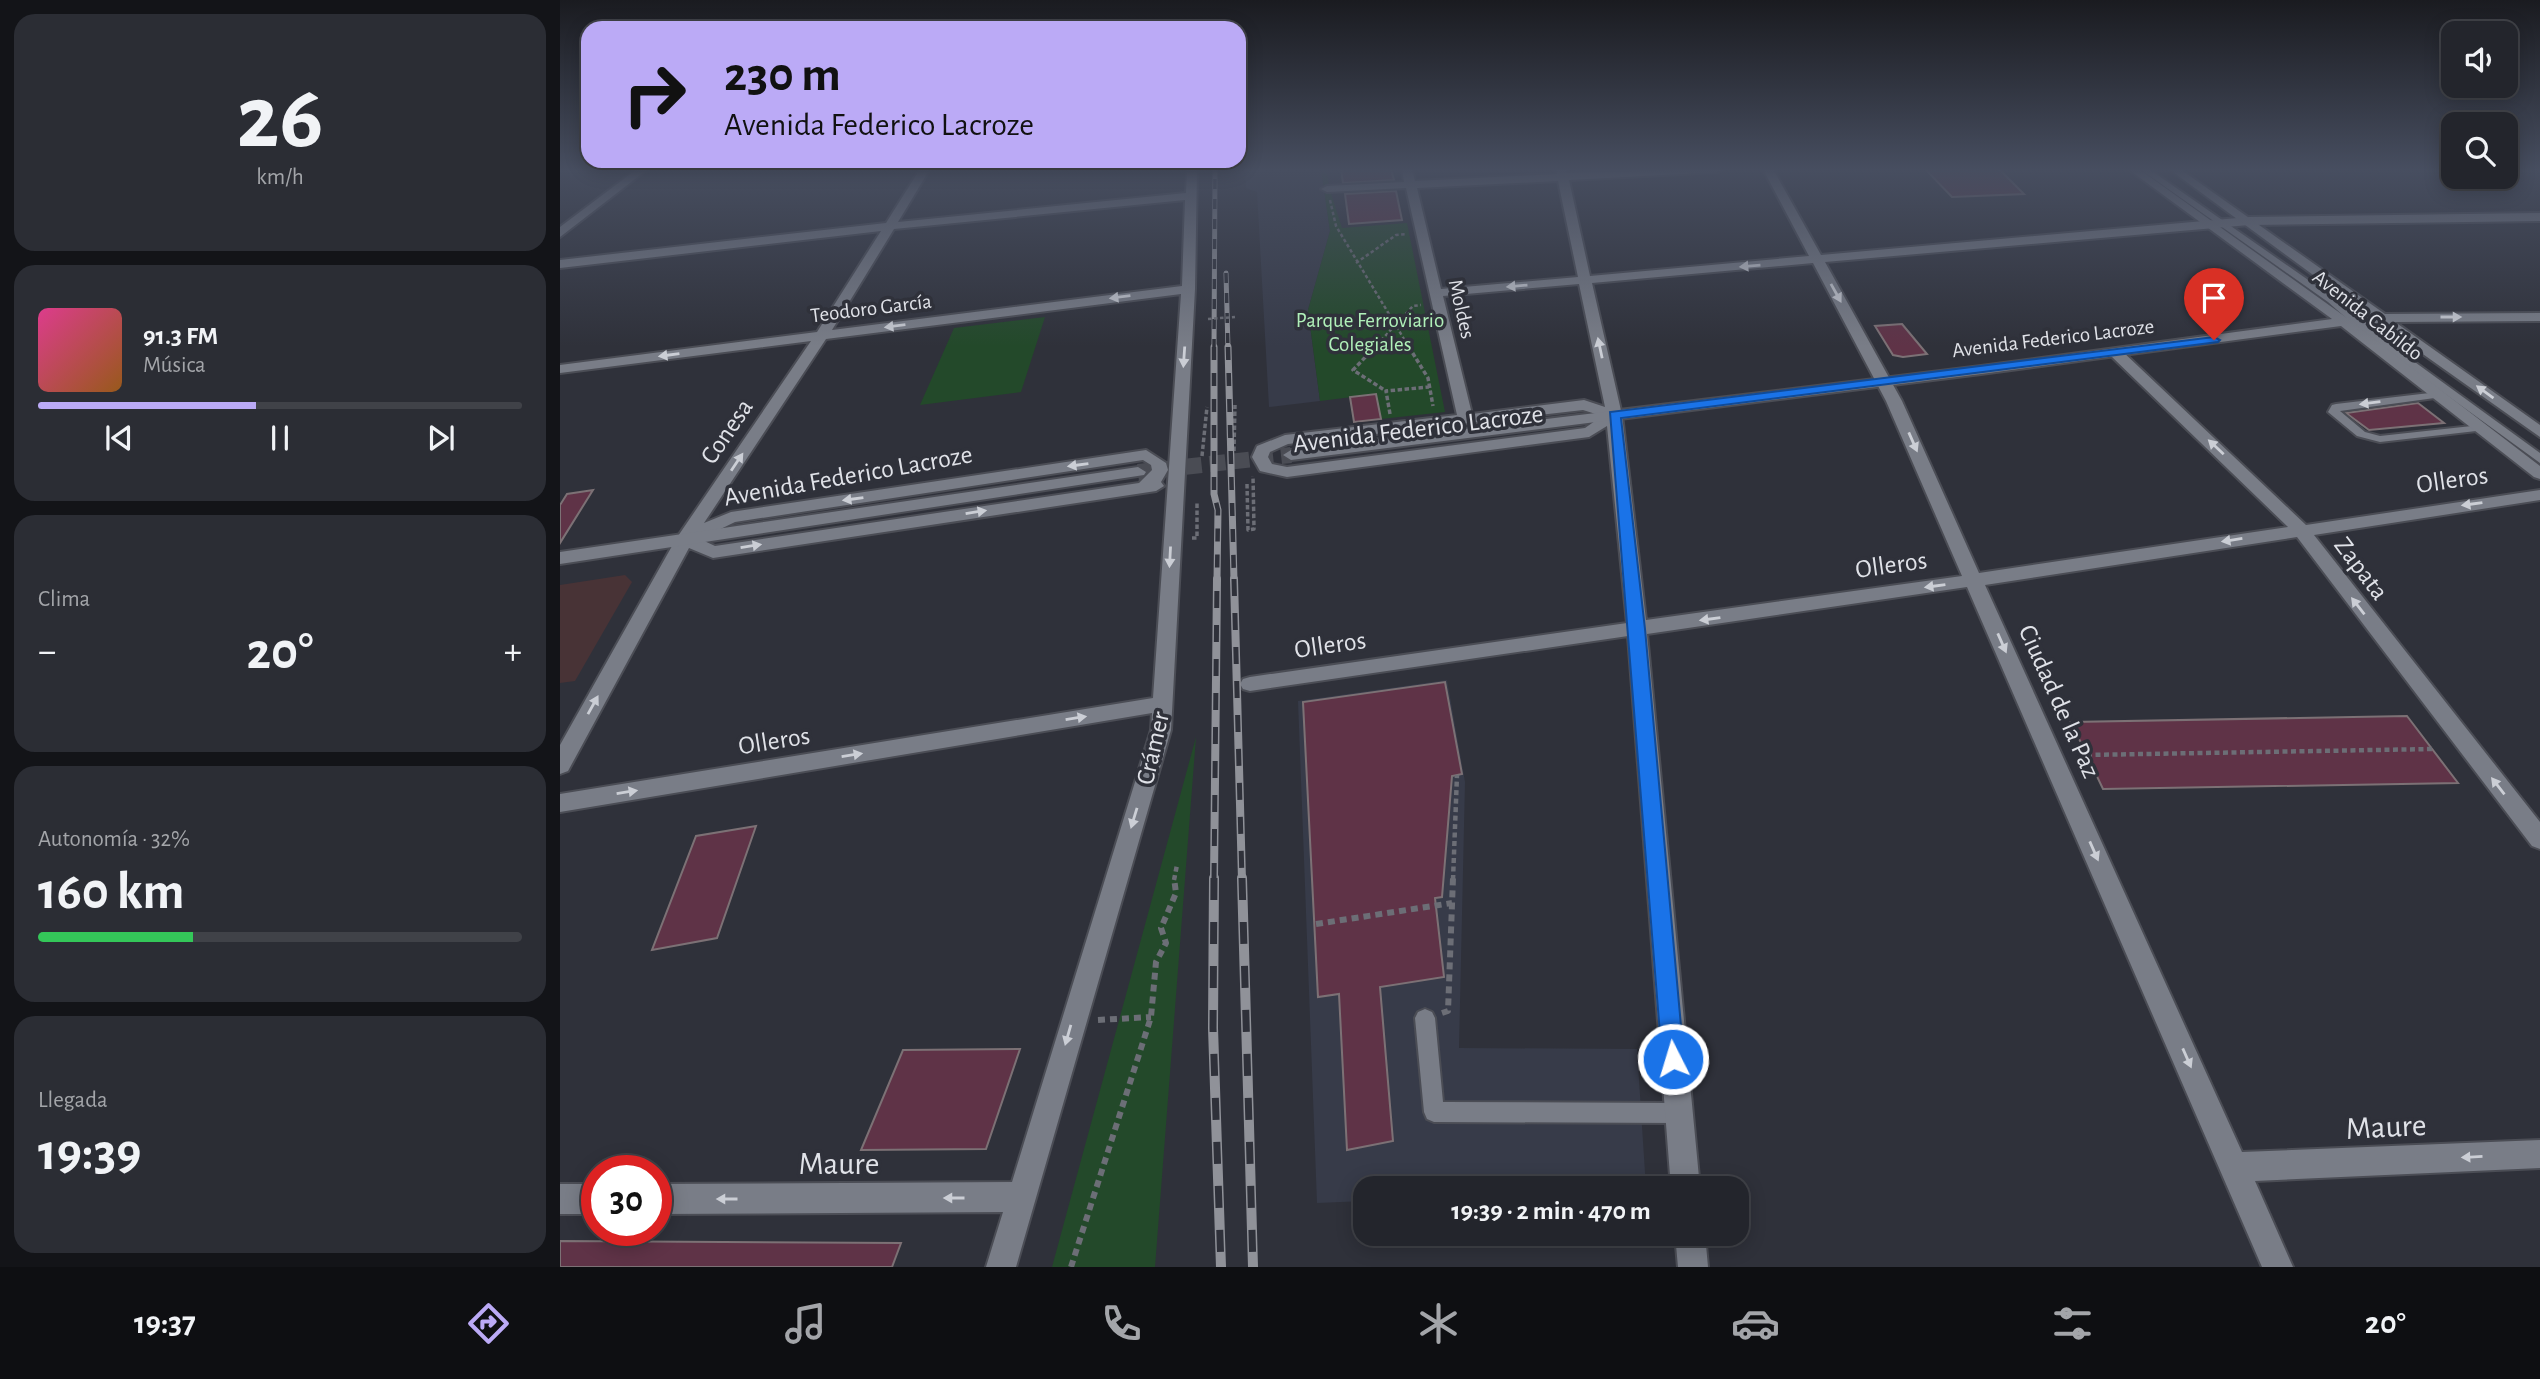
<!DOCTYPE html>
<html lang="es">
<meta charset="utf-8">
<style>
body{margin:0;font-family:"Alegreya Sans",sans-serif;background:#2b2d34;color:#f1f3f6;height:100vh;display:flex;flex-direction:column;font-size:26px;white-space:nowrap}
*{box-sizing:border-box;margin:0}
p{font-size:23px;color:#a3a5a9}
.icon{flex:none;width:38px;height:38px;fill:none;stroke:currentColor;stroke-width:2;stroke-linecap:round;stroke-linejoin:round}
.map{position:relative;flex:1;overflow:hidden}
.side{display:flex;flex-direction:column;gap:14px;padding:14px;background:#131418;width:560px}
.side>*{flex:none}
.top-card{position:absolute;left:21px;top:21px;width:665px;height:147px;border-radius:21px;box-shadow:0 4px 18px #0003,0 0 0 2px #404248;background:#bbaaf6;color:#111;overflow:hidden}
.controls{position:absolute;left:1881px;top:21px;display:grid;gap:14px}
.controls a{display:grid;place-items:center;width:77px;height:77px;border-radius:14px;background:#23252c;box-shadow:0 4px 18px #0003,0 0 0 2px #404248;font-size:35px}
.speed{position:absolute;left:21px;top:1155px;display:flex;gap:14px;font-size:35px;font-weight:700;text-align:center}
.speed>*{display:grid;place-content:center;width:91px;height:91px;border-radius:50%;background:#23252c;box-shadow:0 4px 18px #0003,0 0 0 2px #404248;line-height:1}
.speed .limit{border:10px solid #d22;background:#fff;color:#111}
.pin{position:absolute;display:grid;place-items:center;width:60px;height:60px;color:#fff;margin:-72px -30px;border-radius:50% 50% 50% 0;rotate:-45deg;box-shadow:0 0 7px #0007}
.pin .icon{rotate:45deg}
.me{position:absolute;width:77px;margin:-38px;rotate:355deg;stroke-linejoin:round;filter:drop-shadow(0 0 5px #0008)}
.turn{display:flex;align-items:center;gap:24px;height:147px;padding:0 28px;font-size:32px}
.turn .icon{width:91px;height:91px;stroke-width:2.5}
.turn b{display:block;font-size:49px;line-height:60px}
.big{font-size:52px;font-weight:700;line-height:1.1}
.side .card{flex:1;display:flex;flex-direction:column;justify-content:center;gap:10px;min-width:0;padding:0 24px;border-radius:21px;background:#2b2d34}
.side .dial{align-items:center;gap:0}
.dial b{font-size:91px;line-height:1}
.song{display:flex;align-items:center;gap:21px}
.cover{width:84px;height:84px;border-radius:10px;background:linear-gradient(135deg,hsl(330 70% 55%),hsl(30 70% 35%))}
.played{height:7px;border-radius:4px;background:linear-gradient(90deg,#bbaaf6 45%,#404248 45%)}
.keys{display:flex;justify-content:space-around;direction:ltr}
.heat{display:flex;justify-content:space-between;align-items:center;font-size:38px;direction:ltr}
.charge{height:10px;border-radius:5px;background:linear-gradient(90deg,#34c759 32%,#404248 0)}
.trip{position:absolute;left:793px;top:1176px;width:396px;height:70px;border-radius:21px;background:#23252c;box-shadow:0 4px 18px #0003,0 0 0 2px #404248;font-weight:700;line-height:70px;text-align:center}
.menu{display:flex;height:112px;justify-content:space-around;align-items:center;background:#0e0f12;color:#a3a5a9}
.menu .icon{width:49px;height:49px}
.menu .active{color:#bbaaf6}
.menu b{font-size:32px;color:#f1f3f6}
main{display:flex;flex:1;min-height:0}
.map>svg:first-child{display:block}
.built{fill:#373b49}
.education{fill:#483336}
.green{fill:#23492a}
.building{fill:#5f3347;stroke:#7c7175;stroke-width:2}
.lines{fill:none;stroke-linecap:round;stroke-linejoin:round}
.secondary-tunnel{stroke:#4a4c54;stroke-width:16;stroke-dasharray:16 8;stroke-linecap:butt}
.service-casing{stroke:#4b4d55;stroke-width:4}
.minor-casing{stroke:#4b4d55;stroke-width:4}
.secondary-casing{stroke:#4b4d55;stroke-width:4}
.path-far3{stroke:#6c6e76;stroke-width:2.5;stroke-dasharray:3.5 2.5;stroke-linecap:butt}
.path-far2{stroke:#6c6e76;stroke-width:3.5;stroke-dasharray:4.5 2.5;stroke-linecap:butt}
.path-far1{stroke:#6c6e76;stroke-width:4.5;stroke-dasharray:5 3.5;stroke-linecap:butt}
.path{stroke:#6c6e76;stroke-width:6;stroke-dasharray:7 5;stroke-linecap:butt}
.service{fill:#797d87;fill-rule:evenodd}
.minor{fill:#797d87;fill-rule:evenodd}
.secondary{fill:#797d87;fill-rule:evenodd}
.rail-far3-casing{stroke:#909299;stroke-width:5}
.rail-far2-casing{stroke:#909299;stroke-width:7}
.rail-far1-casing{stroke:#909299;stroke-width:8}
.rail-casing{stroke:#909299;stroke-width:10}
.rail-far3{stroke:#2f313a;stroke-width:3.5;stroke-dasharray:10;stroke-linecap:butt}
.rail-far2{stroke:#2f313a;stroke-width:4.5;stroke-dasharray:13;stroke-linecap:butt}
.rail-far1{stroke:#2f313a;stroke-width:5;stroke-dasharray:17;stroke-linecap:butt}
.rail{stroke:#2f313a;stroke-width:7;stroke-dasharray:22;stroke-linecap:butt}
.path-bridge{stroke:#6c6e76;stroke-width:2.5;stroke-dasharray:3.5 2.5;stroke-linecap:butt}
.oneway{fill:#cbced5}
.route{fill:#1a73e8;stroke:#114b97;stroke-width:2}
.labels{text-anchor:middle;stroke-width:7;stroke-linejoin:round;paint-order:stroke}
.far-street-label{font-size:21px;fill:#e0e2e8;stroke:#2f313a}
.far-park-label{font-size:21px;fill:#b0f0b9;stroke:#2f313a}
.street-label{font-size:26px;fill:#e0e2e8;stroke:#2f313a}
.near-street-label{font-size:32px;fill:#e0e2e8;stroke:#2f313a}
</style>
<main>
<section class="side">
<div class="card dial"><b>26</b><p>km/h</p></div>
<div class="card">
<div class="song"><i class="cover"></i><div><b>91.3 FM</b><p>Música</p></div></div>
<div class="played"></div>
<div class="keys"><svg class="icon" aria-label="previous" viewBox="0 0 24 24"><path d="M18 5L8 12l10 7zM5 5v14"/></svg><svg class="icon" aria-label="pause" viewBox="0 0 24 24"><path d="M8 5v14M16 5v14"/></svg><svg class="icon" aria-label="next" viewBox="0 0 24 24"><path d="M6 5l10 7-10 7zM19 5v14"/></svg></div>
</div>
<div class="card"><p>Clima</p>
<div class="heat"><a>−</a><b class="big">20°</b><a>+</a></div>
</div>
<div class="card"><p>Autonomía · 32%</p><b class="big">160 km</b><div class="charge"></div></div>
<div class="card"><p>Llegada</p><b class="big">19:39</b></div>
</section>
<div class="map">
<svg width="1980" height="1267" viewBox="0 0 1980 1267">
<rect width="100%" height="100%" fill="#2f313a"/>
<path class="built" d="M685 169H761L770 231 748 310 760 401 709 407 697 192 686 188Z
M887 680 905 782 899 1048 1077 1049 1086 1188H805V1201L757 1203 738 701Z"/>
<path class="education" d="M65 575 72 582 15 681 0 683V585Z"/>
<path class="green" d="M761 169H767L769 187 782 228 847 223 885 412 821 419 816 394 760 401 748 310 770 231Z
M485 317 461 392 360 405 394 328Z
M636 737 595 1267H492Z"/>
<path class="building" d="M781 169H831L834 180 783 183Z
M1365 169H1439L1464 194 1392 197Z
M836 191 842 220 789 224 785 194Z
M1342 324 1367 354 1343 357 1333 355 1315 326Z
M816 394 821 419 794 422 790 397Z
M1858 403 1884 423 1809 430 1786 413Z
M33 490 0 543V505L7 494Z
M885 682 902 774 892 776 882 897 875 898 884 977 820 987 833 1141 787 1150 779 994 758 997 743 702Z
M1847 716 1898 783 1543 789 1511 722Z
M196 826 157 938 92 950 136 836Z
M460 1049 426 1149 301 1150 343 1050Z
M0 1241 341 1243 332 1267H0Z"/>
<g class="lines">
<path class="secondary-tunnel" d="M578 472 731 455"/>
<defs>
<path id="service" d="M1580 169H1589L1774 298 1819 336 1980 453V463L1811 340 1768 302Z
M1878 392 1882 393V397L1780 411 1805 432 1820 436 1921 425 1927 428 1925 430 1820 442 1797 436 1768 412 1772 405 1776 404Z
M865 1009 872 1012 875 1018 883 1102 1118 1103 1125 1106 1128 1113 1125 1120 1118 1123 874 1122 867 1119 864 1112 855 1018 858 1012Z"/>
<path id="minor" d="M77 169H88L0 237V227Z
M360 169H370L338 222 626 193 627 169H637L635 289 611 730 456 1267H426L443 1212 96 1214V1184L452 1182 591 730 592 713 0 812V794L593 698 621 294 266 339 144 523 171 512 586 450 606 463 608 470 601 482 604 486 596 491 153 558 129 548 8 771 0 774V745L116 539 251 341 0 373V365L257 332 321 231 0 268V260L326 223ZM625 200 622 286 272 330 334 229ZM583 460 591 465 592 470 579 483 155 546 140 539 175 522Z
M842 169H852L855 181 997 174 996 169H1006L1007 173 1163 169 1158 172 1009 180 1030 276 1249 256 1203 169H1213L1261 255 1689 217 1980 213V221L1689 225 1265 262 1342 401 1419 573 1728 527 1551 356V350H1561L1746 525 1980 490V500L1754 535 1980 822V849L1972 846 1737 537 1425 585 1682 1152 1980 1140V1168L1695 1181 1733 1267H1702L1407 587 1087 634 1140 1188H1111L1068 636 690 691 683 689 680 684 683 679 690 677 1067 623 1047 426 1029 437 727 477 700 471 692 457 697 446 725 435 897 415 846 188 767 192 761 189 767 186 844 182ZM998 181 1018 277 881 289 857 188ZM1253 263 1326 401 1402 576 1086 620 1062 415 1032 283ZM1019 284 1045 407 1024 400 912 414 883 296ZM1023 410 1042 416 1025 428 727 467 712 464 708 457 710 452 728 444Z
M0 1184H37V1214H0Z
M1115 1234H1145L1148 1267H1118Z"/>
<path id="secondary" d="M1568 169H1579L1787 318 1809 316 1609 169H1620L1825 314 1980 313V321L1835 322 1980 425V437L1819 323 1796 325 1980 466V479L1974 477 1781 326 1421 374 731 460 723 455 731 450 1421 366 1772 319Z
M578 467 586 472 584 475 0 564V552Z"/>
</defs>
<use href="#service" class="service-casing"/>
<use href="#minor" class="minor-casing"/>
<use href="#secondary" class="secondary-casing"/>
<path class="path-far3" d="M770 200 776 226 850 349
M796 263 836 235 847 234
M813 349 853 306 861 305"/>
<path class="path-far2" d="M815 347 793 370 826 391
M849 347 868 378 873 406
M830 414 826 391 869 387
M674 451 675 405
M642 456 647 407
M687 484 688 530 694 529 693 476
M632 538H637V503"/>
<path class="path-far1" d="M1527 755 1872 749
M614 880 617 865
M893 880 897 775"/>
<path class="path" d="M756 924 892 903
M882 1013 888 1011 893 878
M538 1020 591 1017
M511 1267 591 1017 596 962 606 943 601 928 616 893 614 878"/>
<use href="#service" class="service"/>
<use href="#minor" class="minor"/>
<use href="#secondary" class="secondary"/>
<defs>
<path id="rail-far3" d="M666 273 668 349
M654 349 655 169"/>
<path id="rail-far2" d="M654 347V494L658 510 657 580
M668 347 674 580"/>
<path id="rail-far1" d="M674 579 682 880
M654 880 657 579"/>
<path id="rail" d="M654 878 653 1028 661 1267
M682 878 693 1267"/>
</defs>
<use href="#rail-far3" class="rail-far3-casing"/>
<use href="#rail-far2" class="rail-far2-casing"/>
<use href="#rail-far1" class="rail-far1-casing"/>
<use href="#rail" class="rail-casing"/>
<use href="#rail-far3" class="rail-far3"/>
<use href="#rail-far2" class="rail-far2"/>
<use href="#rail-far1" class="rail-far1"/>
<use href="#rail" class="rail"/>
<path class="path-bridge" d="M648 319 675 317"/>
</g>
<defs><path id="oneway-solid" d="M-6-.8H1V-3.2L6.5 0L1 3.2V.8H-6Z" transform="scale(1.75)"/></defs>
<g class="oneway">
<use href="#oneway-solid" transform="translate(1190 266) rotate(175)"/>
<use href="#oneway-solid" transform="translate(957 286) rotate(175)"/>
<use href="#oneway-solid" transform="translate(1276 293) rotate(61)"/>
<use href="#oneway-solid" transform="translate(560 297) rotate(173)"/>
<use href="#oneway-solid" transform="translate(1891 317)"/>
<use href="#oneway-solid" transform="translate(335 326) rotate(173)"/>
<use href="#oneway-solid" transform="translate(1040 348) rotate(-102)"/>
<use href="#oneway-solid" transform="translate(109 355) rotate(172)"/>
<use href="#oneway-solid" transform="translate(624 357) rotate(94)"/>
<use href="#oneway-solid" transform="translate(1925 392) rotate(-144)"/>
<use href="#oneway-solid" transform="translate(1810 403) rotate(173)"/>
<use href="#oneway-solid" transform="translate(1353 442) rotate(66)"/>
<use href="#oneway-solid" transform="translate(1656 447) rotate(-137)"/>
<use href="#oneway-solid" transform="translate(177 462) rotate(-56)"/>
<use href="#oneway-solid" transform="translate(518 465) rotate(172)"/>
<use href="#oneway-solid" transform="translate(293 499) rotate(172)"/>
<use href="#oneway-solid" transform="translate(1912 504) rotate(172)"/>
<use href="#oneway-solid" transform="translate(416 512) rotate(-9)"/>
<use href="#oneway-solid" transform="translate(1672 540) rotate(171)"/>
<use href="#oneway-solid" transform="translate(191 546) rotate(-9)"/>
<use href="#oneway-solid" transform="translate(610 557) rotate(93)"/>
<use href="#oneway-solid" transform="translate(1375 586) rotate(172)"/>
<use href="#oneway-solid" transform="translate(1798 606) rotate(-128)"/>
<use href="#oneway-solid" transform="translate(1150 619) rotate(172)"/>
<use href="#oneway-solid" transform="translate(1442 643) rotate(66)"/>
<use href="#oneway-solid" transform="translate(33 705) rotate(-61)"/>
<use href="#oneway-solid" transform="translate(516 718) rotate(-9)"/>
<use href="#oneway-solid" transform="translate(292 755) rotate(-9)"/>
<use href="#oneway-solid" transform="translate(1938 786) rotate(-128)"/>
<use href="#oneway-solid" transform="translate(67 792) rotate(-9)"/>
<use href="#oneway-solid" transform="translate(574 818) rotate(107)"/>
<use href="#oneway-solid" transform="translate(1534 851) rotate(66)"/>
<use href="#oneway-solid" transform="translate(508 1035) rotate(106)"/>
<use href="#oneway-solid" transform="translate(1627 1058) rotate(66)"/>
<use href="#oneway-solid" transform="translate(1912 1157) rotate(177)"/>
<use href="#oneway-solid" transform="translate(394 1198) rotate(180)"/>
<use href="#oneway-solid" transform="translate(167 1199) rotate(180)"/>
</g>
<linearGradient id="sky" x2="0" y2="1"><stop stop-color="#1a1b20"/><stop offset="0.49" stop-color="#474e60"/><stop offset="1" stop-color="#474e60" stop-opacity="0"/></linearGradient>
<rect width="1980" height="346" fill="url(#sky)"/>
<path class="route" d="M1654 337 1660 340 1658 342 1061 418 1085 629 1124 1059 1121 1066 1113 1070 1105 1066 1102 1059 1050 412Z"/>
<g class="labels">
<g class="far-street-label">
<text transform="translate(311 308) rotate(-7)" y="7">Teodoro García</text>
<text transform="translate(902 309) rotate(77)" y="7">Moldes</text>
<text transform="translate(1808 315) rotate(38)" y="7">Avenida Cabildo</text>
<text transform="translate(1493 338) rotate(-7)" y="7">Avenida Federico Lacroze</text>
</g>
<g class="far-park-label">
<text x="810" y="327">Parque Ferroviario<tspan x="810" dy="24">Colegiales</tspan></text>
</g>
<g class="street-label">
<text transform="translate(858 428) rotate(-7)" y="9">Avenida Federico Lacroze</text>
<text transform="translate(166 431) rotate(-56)" y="9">Conesa</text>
<text transform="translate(288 475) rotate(-10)" y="9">Avenida Federico Lacroze</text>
<text transform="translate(1892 479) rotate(-8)" y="9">Olleros</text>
<text transform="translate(1331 564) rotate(-8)" y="9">Olleros</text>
<text transform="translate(1802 568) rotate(53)" y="9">Zapata</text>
<text transform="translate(770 644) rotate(-8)" y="9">Olleros</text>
<text transform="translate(1500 701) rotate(66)" y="9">Ciudad de la Paz</text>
<text transform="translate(214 740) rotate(-9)" y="9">Olleros</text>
<text transform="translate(592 748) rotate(-77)" y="9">Crámer</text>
</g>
<g class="near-street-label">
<text transform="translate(1826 1126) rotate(-3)" y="11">Maure</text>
<text x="279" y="1174">Maure</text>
</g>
</g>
</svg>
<div class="controls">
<a><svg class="icon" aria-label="sound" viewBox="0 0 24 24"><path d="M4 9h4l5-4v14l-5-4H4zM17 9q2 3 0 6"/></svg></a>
<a><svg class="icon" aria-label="search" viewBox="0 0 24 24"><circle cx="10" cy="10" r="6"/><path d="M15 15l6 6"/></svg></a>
</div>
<div class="speed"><div class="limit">30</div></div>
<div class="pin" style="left:1654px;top:340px;background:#d93025"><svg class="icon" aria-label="arrive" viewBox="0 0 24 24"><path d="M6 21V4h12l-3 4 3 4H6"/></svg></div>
<svg class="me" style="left:1113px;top:1059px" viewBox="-20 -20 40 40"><circle r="17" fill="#1a73e8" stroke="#fff" stroke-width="3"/><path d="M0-11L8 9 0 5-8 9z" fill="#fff"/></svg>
<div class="trip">19:39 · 2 min · 470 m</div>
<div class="top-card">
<div class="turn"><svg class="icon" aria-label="right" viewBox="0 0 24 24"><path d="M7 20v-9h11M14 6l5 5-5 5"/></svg><div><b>230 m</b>Avenida Federico Lacroze</div></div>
</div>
</div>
</main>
<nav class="menu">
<b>19:37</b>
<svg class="icon active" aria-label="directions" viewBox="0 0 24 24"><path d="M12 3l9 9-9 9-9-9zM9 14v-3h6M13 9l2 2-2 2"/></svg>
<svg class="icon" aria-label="music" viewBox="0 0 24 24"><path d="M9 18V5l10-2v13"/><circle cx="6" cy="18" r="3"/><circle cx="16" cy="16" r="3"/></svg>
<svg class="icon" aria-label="phone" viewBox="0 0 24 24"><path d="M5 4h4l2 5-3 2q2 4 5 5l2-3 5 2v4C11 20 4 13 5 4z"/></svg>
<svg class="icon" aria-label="climate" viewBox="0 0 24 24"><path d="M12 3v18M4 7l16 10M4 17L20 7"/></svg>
<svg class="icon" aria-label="car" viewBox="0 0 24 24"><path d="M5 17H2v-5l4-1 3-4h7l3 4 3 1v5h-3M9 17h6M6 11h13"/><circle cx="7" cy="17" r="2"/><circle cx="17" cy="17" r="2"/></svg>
<svg class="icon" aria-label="filters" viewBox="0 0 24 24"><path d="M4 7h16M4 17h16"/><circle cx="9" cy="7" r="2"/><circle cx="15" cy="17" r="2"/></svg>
<b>20°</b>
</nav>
